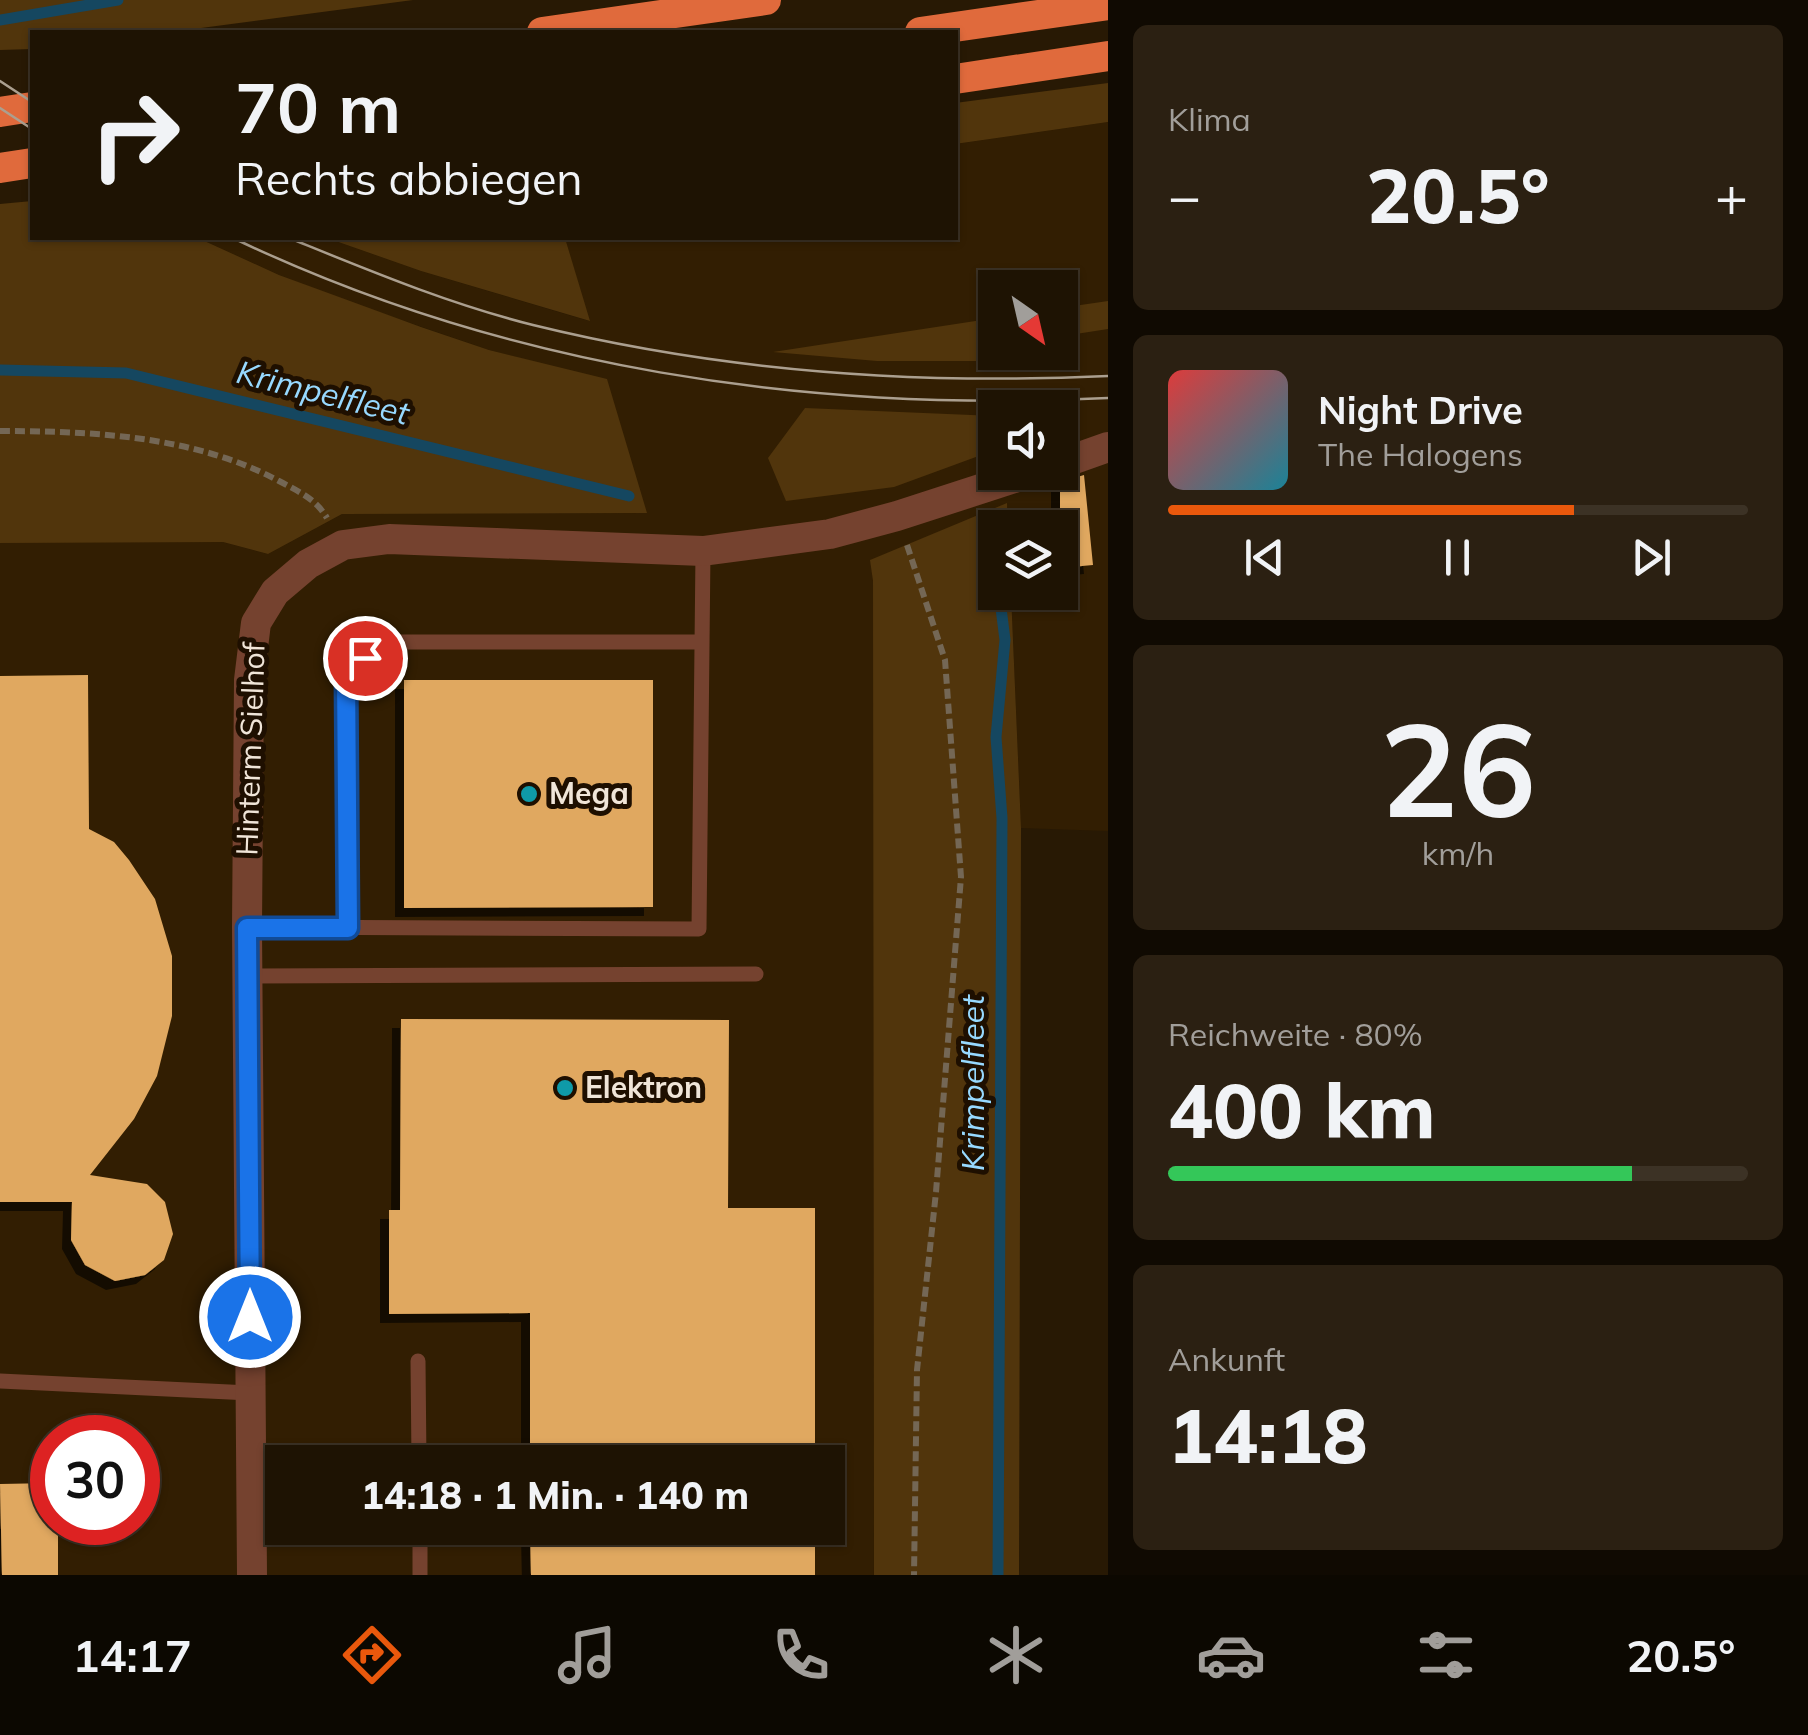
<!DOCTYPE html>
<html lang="de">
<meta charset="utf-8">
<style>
body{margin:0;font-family:Mulish,sans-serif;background:#2b2012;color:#f1f3f6;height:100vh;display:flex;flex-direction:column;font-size:38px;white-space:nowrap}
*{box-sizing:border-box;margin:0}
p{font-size:32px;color:#a19e9a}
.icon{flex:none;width:55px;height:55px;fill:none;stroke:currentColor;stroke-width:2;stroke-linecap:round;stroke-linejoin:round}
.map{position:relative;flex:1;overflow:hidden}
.details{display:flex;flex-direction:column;gap:25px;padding:25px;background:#100a02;width:700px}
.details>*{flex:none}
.guide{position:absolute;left:30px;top:30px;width:928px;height:210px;border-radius:0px;box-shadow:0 2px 8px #0004,0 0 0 2px #3c3225;background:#1e1303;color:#f1f3f6;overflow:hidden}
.needle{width:65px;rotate:146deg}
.buttons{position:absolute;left:978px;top:270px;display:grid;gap:20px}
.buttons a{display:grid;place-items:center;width:100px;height:100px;border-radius:0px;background:#1e1303;box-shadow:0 2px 8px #0004,0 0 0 2px #3c3225;font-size:50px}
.speed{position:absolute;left:30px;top:1415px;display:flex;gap:20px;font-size:50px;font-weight:700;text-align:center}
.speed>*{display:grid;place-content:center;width:130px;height:130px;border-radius:50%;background:#1e1303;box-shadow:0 2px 8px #0004,0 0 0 2px #3c3225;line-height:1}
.speed .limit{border:15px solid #d22;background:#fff;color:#111}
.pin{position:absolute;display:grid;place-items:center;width:85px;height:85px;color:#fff;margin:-42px;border:5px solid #fff;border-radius:50%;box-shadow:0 2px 10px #0007}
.me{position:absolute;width:110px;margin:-55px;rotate:0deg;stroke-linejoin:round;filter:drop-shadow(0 0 8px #0008)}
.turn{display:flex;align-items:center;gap:35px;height:210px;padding:0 40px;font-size:45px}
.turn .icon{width:130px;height:130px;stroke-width:2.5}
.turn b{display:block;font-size:70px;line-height:85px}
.big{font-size:75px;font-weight:800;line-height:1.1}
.details .card{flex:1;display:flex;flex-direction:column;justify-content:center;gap:15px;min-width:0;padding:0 35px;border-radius:15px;background:#2b2012}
.details .dial{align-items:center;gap:0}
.dial b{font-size:130px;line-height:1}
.song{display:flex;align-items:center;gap:30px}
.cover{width:120px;height:120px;border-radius:15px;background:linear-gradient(135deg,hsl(0 70% 55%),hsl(190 70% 35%))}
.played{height:10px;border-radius:5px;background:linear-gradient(90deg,#ea580c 70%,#3c3225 70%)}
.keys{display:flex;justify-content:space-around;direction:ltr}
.heat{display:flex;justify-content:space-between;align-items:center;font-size:55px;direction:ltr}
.charge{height:15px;border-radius:8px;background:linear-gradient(90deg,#34c759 80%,#3c3225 0)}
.trip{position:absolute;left:265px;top:1445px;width:580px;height:100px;border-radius:0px;background:#1e1303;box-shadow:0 2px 8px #0004,0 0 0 2px #3c3225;font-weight:800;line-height:100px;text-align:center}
.menu{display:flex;height:160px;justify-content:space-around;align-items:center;background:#0c0801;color:#a19e9a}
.menu .icon{width:70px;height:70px}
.menu .selected{color:#ea580c}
.menu b{font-size:45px;color:#f1f3f6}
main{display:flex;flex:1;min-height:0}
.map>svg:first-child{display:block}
.built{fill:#321e02;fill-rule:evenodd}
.green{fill:#51350c}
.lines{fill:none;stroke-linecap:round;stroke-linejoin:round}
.stream{stroke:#154760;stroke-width:11}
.building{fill:#e0a860;filter:url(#shadow)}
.path{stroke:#746755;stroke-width:6;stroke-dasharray:10 5;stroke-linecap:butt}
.service{stroke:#75422f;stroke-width:15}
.minor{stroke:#75422f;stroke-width:30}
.trunk{stroke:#e06a3c;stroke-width:30}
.tram{stroke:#ab9f8f;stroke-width:2.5}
.route-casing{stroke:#114b97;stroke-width:25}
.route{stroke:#1a73e8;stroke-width:18}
.culture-dot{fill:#0f9aa8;stroke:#1e0f00;stroke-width:4}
.labels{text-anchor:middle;stroke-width:10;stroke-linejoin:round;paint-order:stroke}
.street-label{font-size:30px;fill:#f0e5d8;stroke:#1e0f00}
.poi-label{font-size:30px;font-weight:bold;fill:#f0e5d8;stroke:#1e0f00;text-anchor:start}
.water-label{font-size:32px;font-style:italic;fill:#97d9ff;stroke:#1e0f00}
</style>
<main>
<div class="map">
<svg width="1108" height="1575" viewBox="0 0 1108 1575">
<defs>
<filter id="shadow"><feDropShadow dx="-9" dy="9" stdDeviation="0" flood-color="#0009"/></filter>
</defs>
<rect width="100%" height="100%" fill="#281904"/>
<path class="built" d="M1108 122V831L1021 828 1011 593 1060 592V528L1008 527 1007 504 871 560 873 581 874 1575H0V538L223 542 268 554 342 514 646 513 545 365 489 350 346 301 279 275 198 238H327L421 271 589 321 565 238H955V144ZM995 288H1060V352H995ZM995 408H1060V472H995ZM52 1438H138V1522H52ZM282 1462H828V1528H282Z"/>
<path class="green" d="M0 0H413L171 32H32V49L0 50Z
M1108 83V122L955 144V103Z
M32 201V238H198L279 275 421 327 489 350 607 379 647 513 342 514 268 554 223 542 0 543V204Z
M327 238H565L590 321 421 271Z
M1108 301V329L1063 336 1060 350V308Z
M995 318V352L1059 353 1058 361H877L773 352Z
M805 408 995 416V450L894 487 786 501 768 458Z
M1007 503 1008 527 995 528V592L1011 593 1021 828 1019 1575H874L873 581 870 560Z"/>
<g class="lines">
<path class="stream" d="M0 20 118 0
M0 370 126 373 629 496
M994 555 995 566
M998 1575 1002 818 996 737 1005 640 999 592"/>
</g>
<path class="building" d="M1084 475 1093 565 1060 568V482Z
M88 675 89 829 114 842 129 860 155 899 172 956V1016L157 1076 134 1119 90 1175 147 1184 165 1202 173 1234 164 1260 145 1275 115 1281 85 1265 71 1240 72 1202H0V676Z
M404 680H653V907L404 908Z
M401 1019 729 1020 728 1208H815V1462H530V1313L389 1314V1210H400Z
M52 1483V1522H58V1575H2L0 1484Z
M530 1528H815V1575H531Z"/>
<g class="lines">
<path class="path" d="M0 431C94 431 195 436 279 481 299 492 315 498 327 518
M907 545 945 660 961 877 936 1192 917 1370 914 1575"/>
<path class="service" d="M247 927 699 929 703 551
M348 928 346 674 384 642H702
M247 976 756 974
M418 1361 419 1462
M0 1381 250 1393
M420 1528V1575
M251 1536 420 1537"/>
<path class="minor" d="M1060 464 1108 447
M252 1575 247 927 249 680 256 623 275 592 308 564 343 545 389 539 703 551 830 534 897 516 1033 472"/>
<path class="trunk" d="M542 32 766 0
M920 32 1108 5
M955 79 1108 56
M0 112 32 107
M0 168 32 163"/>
<path class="tram" d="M0 81 32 102
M0 108 32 129
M233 238C505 368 808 413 1108 398
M289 238C368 270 449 304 533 325 720 371 916 385 1108 376"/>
</g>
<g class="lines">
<defs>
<path id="route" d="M250 1317 247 928H348L346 674 365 658"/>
</defs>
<use href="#route" class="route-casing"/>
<use href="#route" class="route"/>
</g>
<g class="culture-dot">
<circle cx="529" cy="794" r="10"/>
<circle cx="565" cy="1088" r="10"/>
</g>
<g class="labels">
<g class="street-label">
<text transform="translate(251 749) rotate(-88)" y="10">Hinterm Sielhof</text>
</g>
<g class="poi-label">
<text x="549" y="804">Mega</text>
<text x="585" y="1098">Elektron</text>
</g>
<g class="water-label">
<text transform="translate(323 393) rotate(14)" y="11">Krimpelfleet</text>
<text transform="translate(973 1083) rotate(-90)" y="11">Krimpelfleet</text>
</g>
</g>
</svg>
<div class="buttons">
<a><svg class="needle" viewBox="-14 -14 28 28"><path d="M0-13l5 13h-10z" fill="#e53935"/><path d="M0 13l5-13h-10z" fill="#a19e9a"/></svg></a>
<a><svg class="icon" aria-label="sound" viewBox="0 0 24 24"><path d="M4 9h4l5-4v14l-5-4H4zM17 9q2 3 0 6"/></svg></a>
<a><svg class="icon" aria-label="layers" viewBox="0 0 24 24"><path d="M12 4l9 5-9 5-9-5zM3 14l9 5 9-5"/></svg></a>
</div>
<div class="speed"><div class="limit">30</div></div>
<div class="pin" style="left:365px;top:658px;background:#d93025"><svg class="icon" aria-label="arrive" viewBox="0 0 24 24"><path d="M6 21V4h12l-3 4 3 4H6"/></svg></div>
<svg class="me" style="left:250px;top:1317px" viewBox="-20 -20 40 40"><circle r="17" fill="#1a73e8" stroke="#fff" stroke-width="3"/><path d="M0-11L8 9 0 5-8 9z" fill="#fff"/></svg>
<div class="trip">14:18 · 1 Min. · 140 m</div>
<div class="guide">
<div class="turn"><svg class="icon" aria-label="right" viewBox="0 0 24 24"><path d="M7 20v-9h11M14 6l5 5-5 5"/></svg><div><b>70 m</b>Rechts abbiegen</div></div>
</div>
</div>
<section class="details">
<div class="card"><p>Klima</p>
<div class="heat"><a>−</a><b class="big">20.5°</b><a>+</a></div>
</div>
<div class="card">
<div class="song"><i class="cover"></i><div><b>Night Drive</b><p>The Halogens</p></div></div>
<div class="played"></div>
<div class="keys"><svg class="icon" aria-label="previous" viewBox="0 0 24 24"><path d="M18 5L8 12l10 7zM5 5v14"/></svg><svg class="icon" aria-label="pause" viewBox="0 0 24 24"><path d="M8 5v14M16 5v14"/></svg><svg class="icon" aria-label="next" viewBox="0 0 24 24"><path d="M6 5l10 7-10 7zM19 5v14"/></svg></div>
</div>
<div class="card dial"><b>26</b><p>km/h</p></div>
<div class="card"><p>Reichweite · 80%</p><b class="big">400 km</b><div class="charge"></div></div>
<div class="card"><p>Ankunft</p><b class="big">14:18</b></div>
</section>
</main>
<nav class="menu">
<b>14:17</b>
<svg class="icon selected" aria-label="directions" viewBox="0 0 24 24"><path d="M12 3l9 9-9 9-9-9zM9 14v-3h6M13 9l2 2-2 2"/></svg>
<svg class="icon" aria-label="music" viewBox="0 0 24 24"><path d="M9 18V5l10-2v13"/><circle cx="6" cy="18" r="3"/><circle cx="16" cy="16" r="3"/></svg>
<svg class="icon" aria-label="phone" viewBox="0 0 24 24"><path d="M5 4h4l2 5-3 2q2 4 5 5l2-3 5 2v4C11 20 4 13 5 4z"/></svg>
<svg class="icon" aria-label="climate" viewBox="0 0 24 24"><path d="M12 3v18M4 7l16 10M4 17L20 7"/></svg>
<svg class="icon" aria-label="car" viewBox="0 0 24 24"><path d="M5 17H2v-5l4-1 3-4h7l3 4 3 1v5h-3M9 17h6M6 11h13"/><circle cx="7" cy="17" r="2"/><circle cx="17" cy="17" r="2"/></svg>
<svg class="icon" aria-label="filters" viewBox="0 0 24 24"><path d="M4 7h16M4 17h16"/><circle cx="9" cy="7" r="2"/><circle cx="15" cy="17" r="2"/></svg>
<b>20.5°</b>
</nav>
